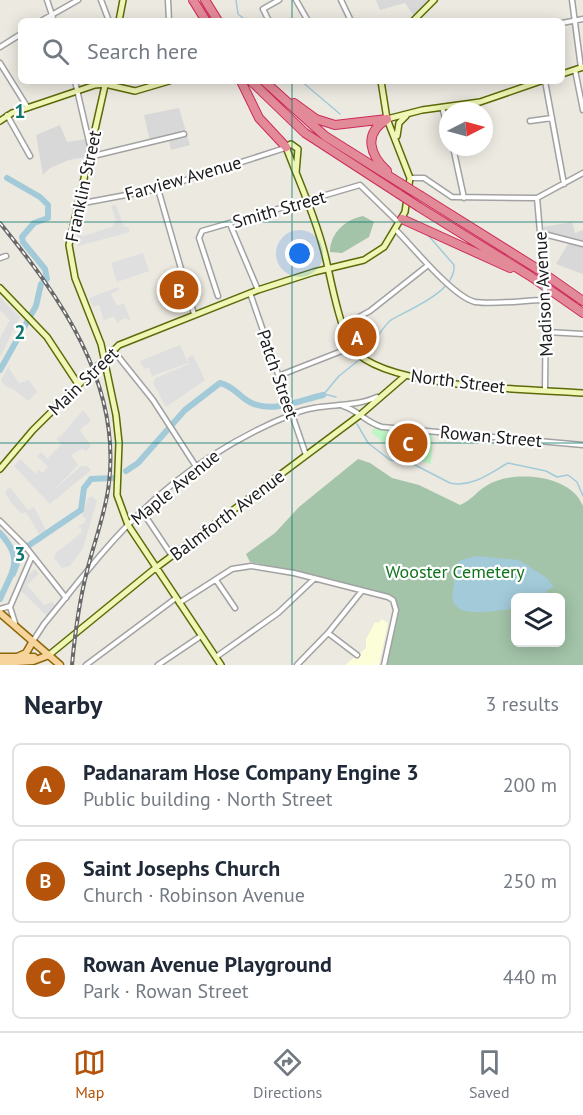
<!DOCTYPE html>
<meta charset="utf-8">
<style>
body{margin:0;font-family:"PT Sans",sans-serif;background:#f2f2f3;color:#1f2937}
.controls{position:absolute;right:18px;bottom:18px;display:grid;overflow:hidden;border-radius:9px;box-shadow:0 3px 15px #0003}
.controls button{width:54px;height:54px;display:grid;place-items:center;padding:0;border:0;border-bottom:2px solid #e0e1e3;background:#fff;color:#1f2937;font:30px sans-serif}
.compass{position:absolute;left:439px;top:102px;width:54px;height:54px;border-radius:50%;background:#fff;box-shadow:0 3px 15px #0003;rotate:84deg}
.you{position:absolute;left:300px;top:254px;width:21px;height:21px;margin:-15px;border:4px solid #fff;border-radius:50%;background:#1a73e8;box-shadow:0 0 0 9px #1a73e833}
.badge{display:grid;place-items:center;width:39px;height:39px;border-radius:50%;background:#b45309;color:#fff;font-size:20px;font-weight:700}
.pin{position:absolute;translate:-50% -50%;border:3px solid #fff;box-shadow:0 2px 6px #0006}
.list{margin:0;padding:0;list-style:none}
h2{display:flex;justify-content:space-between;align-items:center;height:78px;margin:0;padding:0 24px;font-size:26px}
h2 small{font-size:20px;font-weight:400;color:#747a83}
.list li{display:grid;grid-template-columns:39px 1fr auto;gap:18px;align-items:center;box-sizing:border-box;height:84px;margin:0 12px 12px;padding:0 12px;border:2px solid #e0e1e3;border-radius:9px}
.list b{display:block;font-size:22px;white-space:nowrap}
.list p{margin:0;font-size:20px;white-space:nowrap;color:#747a83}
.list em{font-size:20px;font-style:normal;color:#747a83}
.icon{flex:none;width:33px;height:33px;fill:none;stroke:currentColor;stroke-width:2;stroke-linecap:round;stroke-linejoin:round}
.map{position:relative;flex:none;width:583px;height:665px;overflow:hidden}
.search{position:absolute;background:#fff;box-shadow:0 3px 15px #0003;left:18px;right:18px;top:18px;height:66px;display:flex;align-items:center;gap:15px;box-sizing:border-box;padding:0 21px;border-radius:9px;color:#747a83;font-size:22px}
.sheet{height:366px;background:#fff}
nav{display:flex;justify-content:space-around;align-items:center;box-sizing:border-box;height:84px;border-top:2px solid #e0e1e3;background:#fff;font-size:16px;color:#747a83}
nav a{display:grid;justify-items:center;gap:3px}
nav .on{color:#b45309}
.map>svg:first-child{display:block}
.residential{fill:#d9d8d8}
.education{fill:#fcfdd9}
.cemetery{fill:#a3c4a9;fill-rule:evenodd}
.park{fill:#bef6c5}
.parking{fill:#dfdfdf}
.water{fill:#a2cad9}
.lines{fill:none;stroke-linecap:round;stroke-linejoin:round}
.stream{stroke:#a2cad9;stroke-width:1.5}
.river{stroke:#a2cad9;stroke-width:6}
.street-casing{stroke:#a2a2a2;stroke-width:7}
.secondary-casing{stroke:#5c6b09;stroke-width:8}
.primary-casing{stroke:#8c6606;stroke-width:9}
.highway-casing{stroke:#ce2a5b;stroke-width:10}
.street{stroke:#fff;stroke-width:4}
.secondary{stroke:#f0f6b5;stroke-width:5}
.primary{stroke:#f7d49b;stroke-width:6}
.highway{stroke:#e28a97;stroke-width:8}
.rail-casing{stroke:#696969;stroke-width:4}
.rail{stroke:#fff;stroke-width:1.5;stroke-dasharray:4.5;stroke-linecap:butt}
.street-bridge-casing{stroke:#a2a2a2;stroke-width:7;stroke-linecap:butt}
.highway-bridge-casing{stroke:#ce2a5b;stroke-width:10;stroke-linecap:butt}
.street-bridge{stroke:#fff;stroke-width:4}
.highway-bridge{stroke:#e28a97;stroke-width:8}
.grid{fill:none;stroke:#0f766e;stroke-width:1.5;stroke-opacity:0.55}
.labels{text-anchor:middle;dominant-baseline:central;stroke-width:4.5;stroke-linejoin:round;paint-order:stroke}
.street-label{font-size:18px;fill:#1b1b1b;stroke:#fff}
.park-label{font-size:18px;fill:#0f731c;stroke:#fff}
.grid-label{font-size:20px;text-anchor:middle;font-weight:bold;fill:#0f766e;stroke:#fff;stroke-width:4.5;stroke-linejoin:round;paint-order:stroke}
</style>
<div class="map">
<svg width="583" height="665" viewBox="0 0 583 665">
<rect width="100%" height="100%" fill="#ece9e1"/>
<path class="residential" d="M376,0H430L414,16L405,3L380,10Z
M179,108L190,145L171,150L169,141L151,146L144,115Z
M60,125L67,142L86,139L89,145L86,157L69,160L50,168L43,175L36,135Z
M572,222L575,233L583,230V274L556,264L571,239L546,233L543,227Z"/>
<path class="education" d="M382,619L388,623L379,665H345L366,648V639L375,622L378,623Z"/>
<path class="cemetery" d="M363,216L374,222L369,237L342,253L330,252C330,233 346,219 363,216Z
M358,459L370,463L392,478L419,485L460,505C472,500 476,492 486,486C512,469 571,474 583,506V665H386L397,610L394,597L313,575L250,562L246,554L275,533L299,507ZM516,598H560V642H516Z"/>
<path class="park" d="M375,428L433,433L431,464L395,453L371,432Z"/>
<path class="parking" d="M116,205L124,227H128L130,232L78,246L77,235L83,236L112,227L116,221L111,206Z
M143,253L149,271L117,282L111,263Z
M118,287L119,290L111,294L117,306L124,303L131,321L125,318L117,323L114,316L104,320L99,305L93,307L89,298Z
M0,297L20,317L0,357V338L10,320L0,310Z
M180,345L188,363L152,376L149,367L145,369L141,364L140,361Z
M193,355L205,380L166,407L153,383L156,378L189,364L187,358Z
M8,367L19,383L29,380L37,392L28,401L13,389L5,386L1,380Z
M83,410L91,420L80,430L91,446L86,451L82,449L71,455L78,465L53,491L81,466H87L91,470L50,504L14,466L20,459L36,474L38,470L43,473L48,467L37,456L41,452L49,460L48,458L61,445L63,446L56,438L61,436Z
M10,487L28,510L34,507L46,530L39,534L26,512L22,514L14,506L6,495V490Z
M92,496L97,501L83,548L70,566L62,568L54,558L56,553L81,533L82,529L78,526L84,523L86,518L82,517L88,498Z
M35,569L39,574L27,585L44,605L52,602L56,606L47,616L20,590L24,579Z"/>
<path class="water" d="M476,556L519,560L547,578L554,587L546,591L548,597L516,598L515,609C500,609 459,620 453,601C451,594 454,588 454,582C454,577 452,573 452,568L461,560Z"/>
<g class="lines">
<path class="stream" d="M236,0L238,14L247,21
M301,81L340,114
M370,347C377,339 383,326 391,320C409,309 456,292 454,265L427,234
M324,394L336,397
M323,395L339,376L359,360
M357,424L368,443L390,460L413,464L450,483C472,488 490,473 508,463L546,471L557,477L568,475L577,482L583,496"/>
<path class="river" d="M0,370L36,306L41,284L47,279L45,269L23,242L22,237L34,223L48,218V205L40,197L7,178
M126,471L138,463L185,410L220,383C233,386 238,395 248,401C269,415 301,400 323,395
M0,533C25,560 12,571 0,599
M13,574L22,550L81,510L84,488L91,479L113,478"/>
<g class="street-casing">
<path id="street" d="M47,0L54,21
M101,0L109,21
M168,0L169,21
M296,0L308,21
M341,0L351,21
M572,0L581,68
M41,21L78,0
M269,21L263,9L279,0
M562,23L583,19
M0,47L21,34
M0,63L28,108
M575,70L583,110
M75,81L90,146
M545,81L564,184
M442,107L448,129
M7,115L30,156
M530,121L552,118
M453,147L464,198
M89,157L184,134
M410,178H424L452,197L537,198L583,173
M158,189L194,314
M537,198L542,255
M78,204L158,189L285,148
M230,224L258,290
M396,230C412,246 453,297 475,302C495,305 525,300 546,300
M540,233L583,244
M0,258L6,256
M250,293L306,455
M218,296L199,238L202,231L360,185L398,222
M344,325L370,311L427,266
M547,332L583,334
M113,350L153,400L197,468
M278,376L352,347
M545,390L546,298
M343,406C358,410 366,423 382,427L583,445
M146,517L172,556
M0,521L25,546L66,598
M216,580L235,608
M179,603L232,569L251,566L294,573L388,597L393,600L396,610L384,665
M0,609L10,606
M15,623L10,607L32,556
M328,633L357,655
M33,641L44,624C75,587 105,546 140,513C183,471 237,436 293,414C320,402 351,409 377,397
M216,657L278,613L314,579
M86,665L176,598
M158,665L201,636
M297,665L328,633L361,592"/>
</g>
<g class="secondary-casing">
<path id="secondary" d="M119,21L123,0
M413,21L434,0
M562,74L583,67
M106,81L69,245L75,278L101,344L116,415L119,443L117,495L128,525L221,665
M387,119L422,110L480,102L541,81
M0,121L12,113L95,85L105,84L135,91L169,81
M397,136L399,123L406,116
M296,173L298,149L291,144L286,147C300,184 317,221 326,259C331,281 341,334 354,350C387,389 531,389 583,393
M0,288L47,337L78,384
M0,469L33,430L119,345L258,290L314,272L364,260L384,247L405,212L410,178L387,119L381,81
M49,655L153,570L360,415L405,376"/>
</g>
<g class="primary-casing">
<path id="primary" d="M0,613L60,665
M0,657H34
M17,657L26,653L33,641
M0,663L33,661L49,655"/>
</g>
<g class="highway-casing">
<path id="highway" d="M193,0L206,21
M205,0L218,21
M241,81L259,118L286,147
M251,81L305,133L399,194
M264,81L325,136L400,183
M294,103L316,119L335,125L387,119
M386,120C363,134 370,155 387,171
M421,196L536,268L583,301
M419,207L530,276L583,313
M402,219L510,268"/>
</g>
<use href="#street" class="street"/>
<use href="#secondary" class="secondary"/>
<use href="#primary" class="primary"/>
<use href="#highway" class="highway"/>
<g class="rail-casing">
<path id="rail" d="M0,223C60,297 121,382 109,483C106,512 94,542 87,571C79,602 75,633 72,665"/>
</g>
<use href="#rail" class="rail"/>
<g class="street-bridge-casing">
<path id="street-bridge" d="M542,255L546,298"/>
</g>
<g class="highway-bridge-casing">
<path id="highway-bridge" d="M400,183L421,196
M399,194L419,207"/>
</g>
<use href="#street-bridge" class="street-bridge"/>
<use href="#highway-bridge" class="highway-bridge"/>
</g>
<path class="grid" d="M292,0V21M292,81V665M0,222H583M0,443H583"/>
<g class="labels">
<g class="street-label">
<text transform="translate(183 178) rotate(-16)">Farview Avenue</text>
<text transform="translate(83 186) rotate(-78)">Franklin Street</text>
<text transform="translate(279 209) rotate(-16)">Smith Street</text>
<text transform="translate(543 294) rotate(-93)">Madison Avenue</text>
<text transform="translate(278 374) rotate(71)">Patch Street</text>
<text transform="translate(83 381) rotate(-44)">Main Street</text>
<text transform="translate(458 381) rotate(7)">North Street</text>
<text transform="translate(491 436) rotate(5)">Rowan Street</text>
<text transform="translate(175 487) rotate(-39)">Maple Avenue</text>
<text transform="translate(227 515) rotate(-37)">Balmforth Avenue</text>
</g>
<g class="park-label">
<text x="455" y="571">Wooster Cemetery</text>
</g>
</g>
<g class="grid-label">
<text x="20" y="118">1</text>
<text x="20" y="339">2</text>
<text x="20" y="561">3</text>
</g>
</svg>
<div class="controls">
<button><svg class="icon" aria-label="layers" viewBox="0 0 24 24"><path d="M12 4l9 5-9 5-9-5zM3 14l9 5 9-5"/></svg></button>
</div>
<svg class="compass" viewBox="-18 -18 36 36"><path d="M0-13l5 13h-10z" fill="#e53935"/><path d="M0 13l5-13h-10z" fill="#747a83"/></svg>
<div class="you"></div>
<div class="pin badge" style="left:357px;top:337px">A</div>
<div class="pin badge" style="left:179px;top:290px">B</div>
<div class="pin badge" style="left:408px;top:443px">C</div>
<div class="search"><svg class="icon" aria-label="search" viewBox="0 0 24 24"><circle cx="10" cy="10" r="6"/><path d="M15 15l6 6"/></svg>Search here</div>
</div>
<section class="sheet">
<h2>Nearby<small>3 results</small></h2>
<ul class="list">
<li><span class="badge">A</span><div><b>Padanaram Hose Company Engine 3</b><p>Public building · North Street</p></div><em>200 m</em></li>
<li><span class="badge">B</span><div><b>Saint Josephs Church</b><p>Church · Robinson Avenue</p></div><em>250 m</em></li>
<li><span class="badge">C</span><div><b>Rowan Avenue Playground</b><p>Park · Rowan Street</p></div><em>440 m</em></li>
</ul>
</section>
<nav>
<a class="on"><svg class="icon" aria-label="map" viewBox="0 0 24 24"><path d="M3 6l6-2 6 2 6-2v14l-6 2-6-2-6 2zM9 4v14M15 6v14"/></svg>Map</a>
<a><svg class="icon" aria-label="directions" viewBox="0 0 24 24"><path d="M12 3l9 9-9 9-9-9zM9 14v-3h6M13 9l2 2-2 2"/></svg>Directions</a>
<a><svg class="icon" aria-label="saved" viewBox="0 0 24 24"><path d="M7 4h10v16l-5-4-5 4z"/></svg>Saved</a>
</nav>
